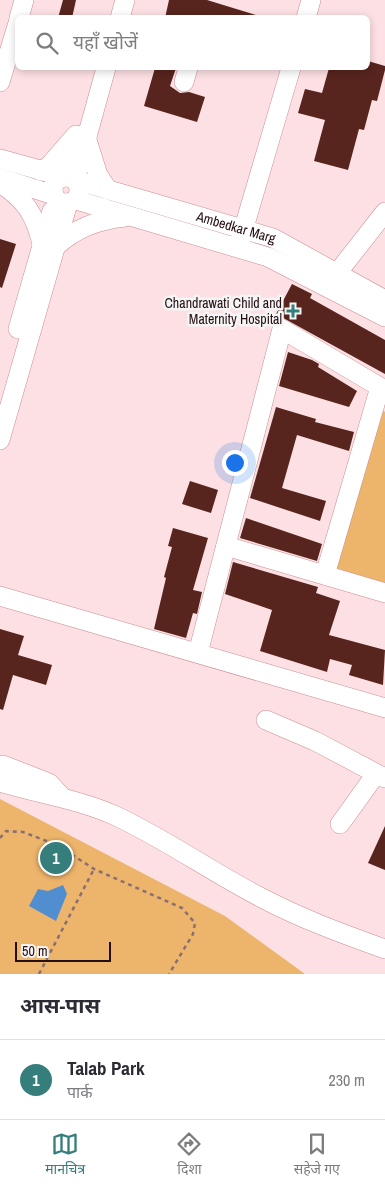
<!DOCTYPE html>
<html lang="hi">
<meta charset="utf-8">
<style>
body{margin:0;font-family:"Archivo Narrow","Noto Sans Devanagari",sans-serif;background:#f2f2f3;color:#2b2b33}
.scale{position:absolute;left:15px;bottom:12px;width:96px;box-sizing:border-box;padding-left:5px;border:2px solid #250e12;border-top:0;font-size:14px;line-height:18px;white-space:nowrap;color:#250e12;-webkit-text-stroke:4px #f5f5f5;paint-order:stroke}
.you{position:absolute;left:234px;top:462px;width:18px;height:18px;margin:-12px;border:4px solid #fff;border-radius:50%;background:#1a73e8;box-shadow:0 0 0 8px #1a73e833}
.badge{display:grid;place-items:center;width:32px;height:32px;border-radius:50%;background:#367e7b;color:#fff;font-size:16px;font-weight:700}
.pin{position:absolute;translate:-50% -50%;border:2px solid #fff;box-shadow:0 1px 5px #0006}
.list{margin:0;padding:0;list-style:none}
h2{display:flex;justify-content:space-between;align-items:center;height:65px;margin:0;padding:0 20px;font-size:21px}
h2 small{font-size:16px;font-weight:400;color:#7c7c81}
.list li{display:grid;grid-template-columns:32px 1fr auto;gap:15px;align-items:center;box-sizing:border-box;height:80px;padding:0 20px;border-top:1px solid #e1e1e2}
.list b{display:block;font-size:19px;white-space:nowrap}
.list p{margin:0;font-size:16px;white-space:nowrap;color:#7c7c81}
.list em{font-size:16px;font-style:normal;color:#7c7c81}
.icon{flex:none;width:28px;height:28px;fill:none;stroke:currentColor;stroke-width:2;stroke-linecap:round;stroke-linejoin:round}
.map{position:relative;flex:none;width:385px;height:974px;overflow:hidden}
.search{position:absolute;background:#fff;box-shadow:0 2px 8px #0003;left:15px;right:15px;top:15px;height:55px;display:flex;align-items:center;gap:12px;box-sizing:border-box;padding:0 18px;border-radius:8px;color:#7c7c81;font-size:19px}
.sheet{height:145px;background:#fff}
nav{display:flex;justify-content:space-around;align-items:center;box-sizing:border-box;height:70px;border-top:1px solid #e1e1e2;background:#fff;font-size:14px;color:#7c7c81}
nav a{display:grid;justify-items:center;gap:2px}
nav .on{color:#367e7b}
.map>svg:first-child{display:block}
.green{fill:#edb46b}
.water{fill:#518ed0}
.building{fill:#57251d}
.lines{fill:none;stroke-linecap:round;stroke-linejoin:round}
.minor-casing{stroke:#cb8d94;stroke-width:20}
.path{stroke:#886f72;stroke-width:2.5;stroke-dasharray:4 4;stroke-linecap:butt}
.minor{stroke:#fff;stroke-width:19}
.poi-dot{fill:#367e7b;stroke:#f5f5f5;stroke-width:2}
.labels{text-anchor:middle;dominant-baseline:central;stroke-width:5;stroke-linejoin:round;paint-order:stroke}
.street-label{font-size:14px;fill:#250e12;stroke:#f5f5f5}
.poi-label{font-size:14px;fill:#250e12;stroke:#f5f5f5;text-anchor:end}
</style>
<div class="map">
<svg width="385" height="974" viewBox="0 0 385 974">
<rect width="100%" height="100%" fill="#fce0e3"/>
<path class="green" d="M382,410L385,412V585L336,569Z
M0,799L225,916L305,974H0Z"/>
<path class="water" d="M63,885L67,894L56,921L29,906L38,889L48,891Z"/>
<path class="building" d="M63,0H76L72,18H58Z
M169,0H207L256,15V18H165Z
M368,61L385,66V70L377,101L372,100L364,130L359,129L348,170L314,161L325,120L298,113L305,89L322,93L329,68H368Z
M155,68H176L170,86L180,93L189,92L205,97L197,122L144,106Z
M0,239L16,244L2,288L0,287Z
M292,284L312,294L310,298L385,340V374L276,314Z
M288,352L312,360L319,364L318,367L357,391L349,407L279,386Z
M276,407L316,419L315,422L354,432L349,451L297,435L282,488L326,501L320,521L250,498Z
M190,481L218,490L211,513L182,504Z
M246,518L322,544L317,561L240,538Z
M173,528L208,538L193,590L202,592L197,614L193,613L186,638L154,629L166,578L164,577L172,547L168,546Z
M233,562L318,587L316,593L340,601L329,635L385,650L383,685L349,675L352,665L330,659L327,672L260,651L272,610L225,594Z
M0,629L24,636L18,655L52,665L46,685L13,675L3,710L0,709Z
M385,826V870L368,863Z"/>
<g class="lines">
<g class="minor-casing">
<g id="minor">
<path d="M19,18L24,0"/>
<path d="M120,18L125,0"/>
<path d="M306,18L311,0"/>
<path id="s1" d="M106,68L75,180L273,238L385,300"/>
<path d="M0,82L18,23"/>
<path d="M184,82L188,68"/>
<path d="M87,140L98,175L108,190"/>
<path d="M0,159L65,177L71,157"/>
<path d="M41,171L49,166L76,135"/>
<circle cx="66" cy="190" r="13"/>
<path d="M0,178L54,195"/>
<path d="M0,183C26,200 35,215 42,244"/>
<path d="M76,200L268,257L385,317"/>
<path d="M240,241L291,68"/>
<path d="M55,247C76,228 97,220 125,217"/>
<path d="M338,272L385,212"/>
<path d="M18,329L52,211"/>
<path d="M0,440L68,203"/>
<path d="M226,546L385,593"/>
<path d="M325,575L380,387"/>
<path d="M0,596L385,708"/>
<path d="M198,653L282,329L385,390"/>
<path d="M266,720L315,741L385,778"/>
<path d="M3,765L49,783L60,795"/>
<path d="M0,782C39,794 79,799 116,816C167,840 213,873 262,898C302,919 343,934 385,949"/>
<path d="M340,824L376,774"/>
</g>
</g>
<path class="path" d="M0,838L6,831L23,832L57,845L94,869L182,908L195,923L193,934L169,974
M39,974L94,869"/>
<use href="#minor" class="minor"/>
</g>
<path class="poi-dot" d="M290.5 303.5h5v5h5v5h-5v5h-5v-5h-5v-5h5z"/>
<g class="labels">
<g class="street-label">
<text stroke="none"><textPath href="#s1" startOffset="284">Ambedkar Marg</textPath></text>
</g>
<g class="poi-label">
<text x="282" y="303">Chandrawati Child and<tspan x="282" dy="16">Maternity Hospital</tspan></text>
</g>
</g>
</svg>
<div class="scale">50 m</div>
<div class="you"></div>
<div class="pin badge" style="left:56px;top:858px">1</div>
<div class="search"><svg class="icon" aria-label="search" viewBox="0 0 24 24"><circle cx="10" cy="10" r="6"/><path d="M15 15l6 6"/></svg>यहाँ खोजें</div>
</div>
<section class="sheet">
<h2>आस-पास<small></small></h2>
<ul class="list">
<li><span class="badge">1</span><div><b>Talab Park</b><p>पार्क</p></div><em>230 m</em></li>
</ul>
</section>
<nav>
<a class="on"><svg class="icon" aria-label="map" viewBox="0 0 24 24"><path d="M3 6l6-2 6 2 6-2v14l-6 2-6-2-6 2zM9 4v14M15 6v14"/></svg>मानचित्र</a>
<a><svg class="icon" aria-label="directions" viewBox="0 0 24 24"><path d="M12 3l9 9-9 9-9-9zM9 14v-3h6M13 9l2 2-2 2"/></svg>दिशा</a>
<a><svg class="icon" aria-label="saved" viewBox="0 0 24 24"><path d="M7 4h10v16l-5-4-5 4z"/></svg>सहेजे गए</a>
</nav>
